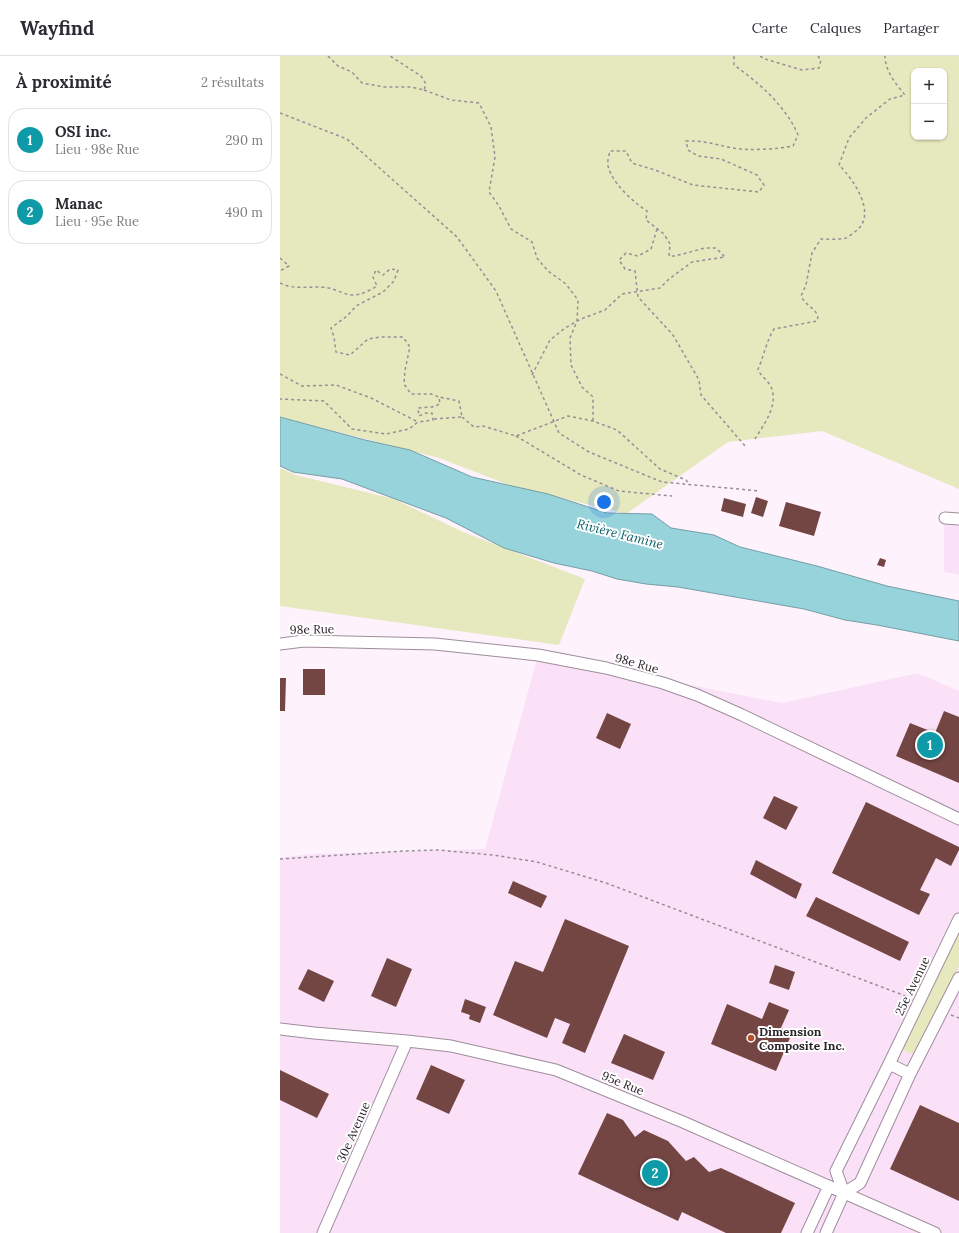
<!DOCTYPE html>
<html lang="fr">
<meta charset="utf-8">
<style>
body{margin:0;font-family:Lora,serif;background:#f7f7f7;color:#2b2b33}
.controls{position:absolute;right:12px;top:12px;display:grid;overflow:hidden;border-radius:8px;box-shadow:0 1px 3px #0004}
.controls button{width:36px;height:36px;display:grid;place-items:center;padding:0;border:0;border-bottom:1px solid #e1e1e2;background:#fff;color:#2b2b33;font:20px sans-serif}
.you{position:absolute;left:324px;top:446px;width:14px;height:14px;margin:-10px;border:3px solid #fff;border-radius:50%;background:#1a73e8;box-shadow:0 0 0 6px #1a73e833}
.badge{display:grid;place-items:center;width:26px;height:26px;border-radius:50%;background:#ea580c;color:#fff;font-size:13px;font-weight:700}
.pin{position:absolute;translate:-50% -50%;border:2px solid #fff;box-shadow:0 1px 4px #0006}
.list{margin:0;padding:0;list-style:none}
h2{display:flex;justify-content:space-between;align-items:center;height:52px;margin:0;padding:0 16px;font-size:17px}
h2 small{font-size:13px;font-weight:400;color:#7c7c81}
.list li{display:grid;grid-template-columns:26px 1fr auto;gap:12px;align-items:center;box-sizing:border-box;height:64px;margin:0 8px 8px;padding:0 8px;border:1px solid #e1e1e2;border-radius:16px}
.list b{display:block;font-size:15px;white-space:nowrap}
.list p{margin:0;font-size:13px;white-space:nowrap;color:#7c7c81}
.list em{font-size:13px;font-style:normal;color:#7c7c81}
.map{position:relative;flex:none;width:679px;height:1177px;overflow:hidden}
header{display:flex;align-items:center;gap:24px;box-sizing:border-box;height:56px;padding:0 20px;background:#fff;border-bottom:1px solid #e1e1e2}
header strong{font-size:19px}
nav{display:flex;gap:22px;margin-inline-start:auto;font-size:14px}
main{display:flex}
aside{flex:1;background:#fff}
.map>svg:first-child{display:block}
.built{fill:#fbe1f8}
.green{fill:#e6e8be;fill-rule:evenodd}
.water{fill:#96d3da;stroke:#769ea5}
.building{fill:#734643}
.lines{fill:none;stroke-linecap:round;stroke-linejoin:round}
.minor-casing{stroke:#9e8d9c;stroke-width:13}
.path{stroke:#978e96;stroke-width:1.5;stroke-dasharray:3 3;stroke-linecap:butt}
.minor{stroke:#fff;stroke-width:11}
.poi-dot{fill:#b54f24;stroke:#fff;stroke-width:1.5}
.labels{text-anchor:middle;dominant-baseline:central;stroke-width:4;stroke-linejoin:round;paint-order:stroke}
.street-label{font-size:12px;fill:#2a2329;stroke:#fff}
.poi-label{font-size:12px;font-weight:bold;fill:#2a2329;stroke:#fff;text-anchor:start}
.water-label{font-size:13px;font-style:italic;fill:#0a616a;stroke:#fff}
</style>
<header>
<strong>Wayfind</strong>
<nav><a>Carte</a><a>Calques</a><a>Partager</a></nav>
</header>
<main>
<aside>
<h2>À proximité<small>2 résultats</small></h2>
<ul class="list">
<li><span class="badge" style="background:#0f9aa8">1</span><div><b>OSI inc.</b><p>Lieu · 98e Rue</p></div><em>290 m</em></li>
<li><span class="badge" style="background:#0f9aa8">2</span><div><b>Manac</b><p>Lieu · 95e Rue</p></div><em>490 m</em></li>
</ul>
</aside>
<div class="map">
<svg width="679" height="1177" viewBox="0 0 679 1177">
<rect width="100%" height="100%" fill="#fef2fd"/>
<path class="built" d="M664,468L679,470V519L664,516Z
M258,599L502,647L638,617L679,635V1177H0V802L30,798L205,793Z"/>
<path class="green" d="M0,0H679V433L542,375L448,386L346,458L229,429L159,402L0,361ZM634,15H664V81H634Z
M0,412L16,419L114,443L183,476L305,523L279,589L0,550Z
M679,875V910L658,953L635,997H627L623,992Z"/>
<path class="water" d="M0,361L85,384L130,394L192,421L268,438L327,457L372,458L391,472L434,479L460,491L537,510L607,530L679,545V585L597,569L565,564L524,553L398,531L366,528L337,523L312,515L274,507L224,492L166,462L62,423L13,416L0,410Z"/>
<path class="building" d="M476,441L488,445L483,461L471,457Z
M444,442L466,448L463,461L441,455Z
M506,446L541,456L534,480L499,470Z
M600,502L606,504L604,511L597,509Z
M23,613H45V639H23Z
M0,622H6L5,655H0Z
M664,655L679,661V727L616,700L630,667L655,677Z
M327,657L351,668L340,693L316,682Z
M494,740L518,751L506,774L483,762Z
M586,746L679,791V794L671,810L656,802L640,834L650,838L639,859L552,817Z
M476,804L522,828L516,843L470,818Z
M233,825L267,840L261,852L228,837Z
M536,841L629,886L620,905L526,860Z
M285,863L349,890L305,997L282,987L290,968L275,962L267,982L213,959L235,905L263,916Z
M107,902L132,913L116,951L91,940Z
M495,909L515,916L509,934L489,927Z
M28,913L54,925L44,946L18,933Z
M185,943L206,951L200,967L189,963L190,959L181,956Z
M489,946L509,954L501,972L512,977L496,1015L431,988L447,948L482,963Z
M344,978L385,996L373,1024L331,1007Z
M151,1009L185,1024L169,1058L136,1043Z
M0,1014L49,1038L37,1062L0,1044Z
M640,1049L679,1067V1145L610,1113Z
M327,1057L343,1064L355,1081L364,1074L388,1085L406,1105L414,1101L429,1116L441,1112L515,1147L501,1177H446L402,1156L398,1165L298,1118Z"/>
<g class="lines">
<g class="minor-casing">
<path id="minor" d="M665,462L679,463
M0,588L24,585L155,588L258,599L326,612L383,627L417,639L462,659L679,763
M0,973L34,977L127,985L171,990L276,1014L403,1066L655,1177
M609,1008L630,1018
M564,1137L556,1115L609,1008L679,863
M43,1177L127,985
M527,1177L549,1130
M546,1177L564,1137L580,1127L630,1018L679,922"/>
</g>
<path class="path" d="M48,0L58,10L72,16L82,27L104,31H131L144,34L146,28L141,20L110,0
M480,0L485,3L522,14L539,12L541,4L538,0
M144,34L171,44L199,47L211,71L215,101L209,136L219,150L231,173L252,186L257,202L268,215L286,228L298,244L297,265L290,282L291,309L302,331L313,341V365
M0,57L67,83L177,181L216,235L279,377L309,396L382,426L480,435
M377,173L371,193L358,200L346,197L339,204L345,213L355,215L358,241L393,279L419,324L421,339L466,391
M0,202L9,210L0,215
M0,227C16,235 33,229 49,232C57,234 65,239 74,239C82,239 90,234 97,230L93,221L96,214L103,219L110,213L118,214L114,225L103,236L76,250L67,260L51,272L54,281L56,296L70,299L88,283L100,281H123L130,291L125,314L124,328L131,338H151L159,341L160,348L152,351L138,352L139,360L146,357H152L153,364L138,366
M0,318L22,330L56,329L91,342L138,366L129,373L106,378L72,373L44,345L0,343
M252,319L270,284L285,272L301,263L325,254L342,238L380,232L389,223L412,206L445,201L436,192H425L395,200H389L390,188L384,178L366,164L367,155C353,146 332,127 328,110C327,106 329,99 330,95H346L352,107L375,114L413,129L479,136L484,129L477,119L441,103L418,100L408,94L406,85C423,84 437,89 453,92C468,95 498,93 513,90L518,79C506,50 479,27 454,9V0
M182,361L194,371L203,370L236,380L288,360L313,365L337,374L380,413L406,424L409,428
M154,363L182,361L179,345L159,341
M236,380L301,419L339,435L392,440
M475,383C484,368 499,349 491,331C488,324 480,320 478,313C484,300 486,286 494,273L537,265L538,260C534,251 526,250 521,240L526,229L532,197L541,183C548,183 558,184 566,182C569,181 573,177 576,175C598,158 573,123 559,109L569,82L586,62L610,43L625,39C616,28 605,15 605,0
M0,803L124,795L158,794L213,799L257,806L326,827L631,942
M671,959L679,962"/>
<use href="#minor" class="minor"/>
</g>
<circle class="poi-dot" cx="471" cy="982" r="4"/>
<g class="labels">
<g class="street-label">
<text transform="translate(32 573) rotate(-1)">98e Rue</text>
<text transform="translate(357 607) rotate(16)">98e Rue</text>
<text transform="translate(632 930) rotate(-64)">25e Avenue</text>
<text transform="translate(343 1027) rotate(22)">95e Rue</text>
<text transform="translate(73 1076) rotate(-66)">30e Avenue</text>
</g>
<g class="poi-label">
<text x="479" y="975">Dimension<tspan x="479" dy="14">Composite Inc.</tspan></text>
</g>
<g class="water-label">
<text transform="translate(340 478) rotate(14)">Rivière Famine</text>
</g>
</g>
</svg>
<div class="controls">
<button>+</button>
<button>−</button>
</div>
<div class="you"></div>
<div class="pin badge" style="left:650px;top:689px;background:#0f9aa8">1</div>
<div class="pin badge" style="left:375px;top:1117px;background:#0f9aa8">2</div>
</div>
</main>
